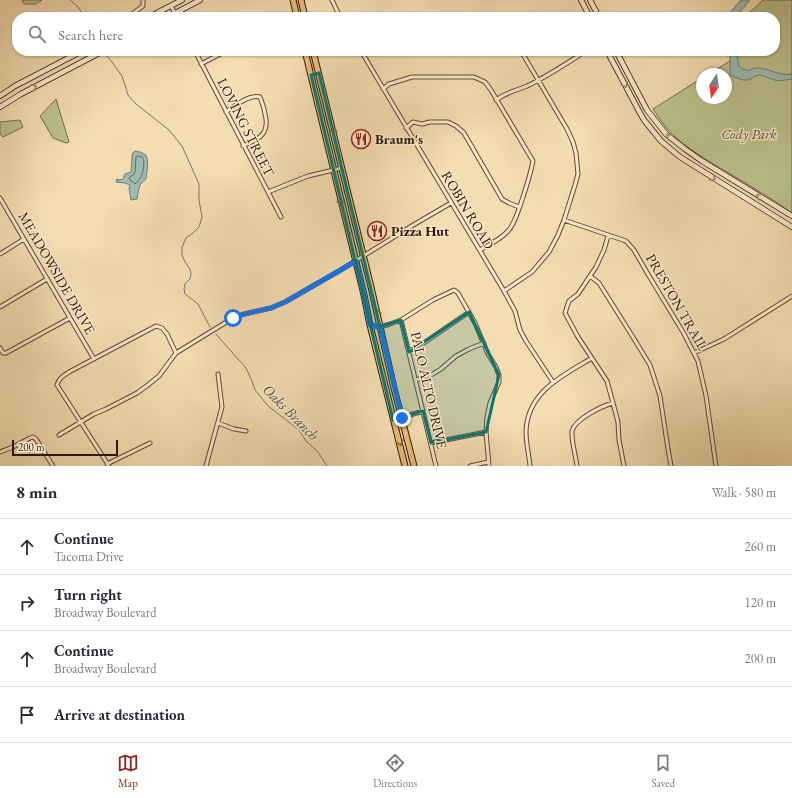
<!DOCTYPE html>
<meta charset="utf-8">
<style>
body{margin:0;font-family:"EB Garamond",serif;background:#f2f2f3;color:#2b2b33}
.compass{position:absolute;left:696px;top:68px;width:36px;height:36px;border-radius:50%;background:#fff;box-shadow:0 1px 3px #0004;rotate:193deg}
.scale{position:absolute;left:12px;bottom:10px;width:106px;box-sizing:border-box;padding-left:4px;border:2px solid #321607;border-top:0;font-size:11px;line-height:14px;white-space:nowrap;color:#321607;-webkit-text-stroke:3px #f8e9cc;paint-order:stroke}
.stop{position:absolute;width:12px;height:12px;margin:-9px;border:3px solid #1a73e8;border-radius:50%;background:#fff}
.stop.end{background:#1a73e8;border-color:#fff;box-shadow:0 1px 4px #0008}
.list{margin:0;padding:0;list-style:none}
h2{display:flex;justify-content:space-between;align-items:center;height:52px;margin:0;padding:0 16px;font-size:17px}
h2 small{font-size:13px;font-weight:400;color:#7c7c81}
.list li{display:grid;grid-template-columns:26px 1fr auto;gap:12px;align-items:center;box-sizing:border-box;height:56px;padding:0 16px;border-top:1px solid #e1e1e2}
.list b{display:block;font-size:15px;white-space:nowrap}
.list p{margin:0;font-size:13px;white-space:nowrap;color:#7c7c81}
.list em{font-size:13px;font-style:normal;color:#7c7c81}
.icon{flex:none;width:22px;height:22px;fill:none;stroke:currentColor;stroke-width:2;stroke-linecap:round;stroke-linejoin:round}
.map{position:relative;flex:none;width:792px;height:466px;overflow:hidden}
.search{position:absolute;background:#fff;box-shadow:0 1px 3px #0004;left:12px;right:12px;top:12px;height:44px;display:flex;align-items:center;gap:10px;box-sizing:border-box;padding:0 14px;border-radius:16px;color:#7c7c81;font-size:15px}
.sheet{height:276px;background:#fff}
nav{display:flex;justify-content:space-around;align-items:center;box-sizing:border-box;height:56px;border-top:1px solid #e1e1e2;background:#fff;font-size:11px;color:#7c7c81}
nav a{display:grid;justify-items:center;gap:2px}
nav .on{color:#8f2418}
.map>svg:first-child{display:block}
.green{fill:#bbc18c;stroke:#766c4a}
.water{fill:#9dbbb2;stroke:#72796e}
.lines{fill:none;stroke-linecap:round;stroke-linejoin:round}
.shore{stroke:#68685c;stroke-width:1}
.stream{stroke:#72796e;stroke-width:1}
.street-casing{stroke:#624832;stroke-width:5}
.secondary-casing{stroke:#321607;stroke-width:6}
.primary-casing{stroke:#321607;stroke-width:7}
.street{stroke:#f8e9cc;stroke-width:3}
.secondary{stroke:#f8e9cc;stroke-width:4.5}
.primary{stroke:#eabe78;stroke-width:5}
.oneway{stroke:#9f8a73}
.oneway2{stroke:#8e6a40}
.route{stroke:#1a73e8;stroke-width:5}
.marked{fill:#0f766e;fill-opacity:0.2;stroke:#0f766e;stroke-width:3;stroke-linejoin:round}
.labels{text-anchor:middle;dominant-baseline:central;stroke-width:3;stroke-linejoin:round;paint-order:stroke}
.street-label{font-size:14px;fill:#321607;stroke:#f8e9cc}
.park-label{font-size:14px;font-style:italic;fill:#5b492f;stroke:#f8e9cc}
.poi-label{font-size:14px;font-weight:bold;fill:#321607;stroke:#f8e9cc;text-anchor:start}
.water-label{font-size:15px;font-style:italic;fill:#575043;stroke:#f8e9cc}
</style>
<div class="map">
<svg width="792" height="466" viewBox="0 0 792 466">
<rect width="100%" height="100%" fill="#f4ddb1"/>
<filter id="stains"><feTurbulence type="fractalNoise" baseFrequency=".005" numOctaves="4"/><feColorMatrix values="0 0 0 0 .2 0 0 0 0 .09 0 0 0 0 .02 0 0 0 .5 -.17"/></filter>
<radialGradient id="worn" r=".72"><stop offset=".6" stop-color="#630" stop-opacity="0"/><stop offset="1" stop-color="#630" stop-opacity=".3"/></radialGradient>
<path class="green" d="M22,0H42L36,4H24Z
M763,0H792V213C771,198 749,185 727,172C707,160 687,149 671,133C664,126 658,117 653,109L702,78V98H726V74H709L746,51H775V17H748L749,13Z
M56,99L69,142L66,143L53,138L40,116Z
M20,120L23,127L3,137L0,134V122Z"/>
<path class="water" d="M741,0H750L736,17H726Z
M729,51H736L739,66C750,75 750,67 760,68C773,70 778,76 792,74V79L778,81L760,75L755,76L749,80H743L734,77L730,75V56Z
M135,151L140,152L146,155C149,163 147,170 146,179C138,184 139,190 137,199L131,200L129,188L130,185L125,183L116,182L117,179L120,180L123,179L125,174L131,172L132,160V154Z"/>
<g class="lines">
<path class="shore" d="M137,156C139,156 141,156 143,158C145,161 143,174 141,177C140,179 137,182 135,184L130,180L129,178L135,173L136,157Z"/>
<path class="stream" d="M70,0L79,8L84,17
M105,54L112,62L122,76L128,95L136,104L169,130L182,146L199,184V200L202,217L199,227L193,233L186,238L182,247V255L185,262L190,269L191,274L190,279L185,284L184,289L185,294L198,304L210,327
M216,334L246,368L252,381L255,390L268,406L299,430L306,441L318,452L327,466"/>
<g class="street-casing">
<path id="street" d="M332,0L340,17
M171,6L177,17
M128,17L143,6V0
M195,51L281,217
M361,51L504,291L515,311L520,330L526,341L553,382
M201,64L226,51
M383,89L389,84L412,77H474L485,82L491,90L533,161C530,177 525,191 520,206C517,214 514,225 508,231C501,239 489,245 480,250
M496,100C507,92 515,91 527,86C548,76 567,63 586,51
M226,112C234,106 250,94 260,97C263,104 265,111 266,119C268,136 257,139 243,146
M406,128L413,122L422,124L430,122H448L456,126L464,133L502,199L509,203L519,207
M268,192L308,176L342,168
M0,198L94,359
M564,220L626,241L634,250L649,276L683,332L698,361L706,396L716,466
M608,236L604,250L596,267L578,294L569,301L565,313L578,337L607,381L613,403L618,422L619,440L624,466
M0,254L24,239
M590,276L599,283L631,334L650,365L660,396L668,449L671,466
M504,291L532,272L549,252L558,235L564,220L575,185L578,174L576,153L573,142L567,129L521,51
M0,307L47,279
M401,320L436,466
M370,325L380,327L390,324L401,320L433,300L454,290L458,293L475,323L488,354L496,367L499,375V382L490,403L487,417L486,432L489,466
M0,348L3,353H6L70,318
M409,350L415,349L469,312
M694,353L724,339L792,296
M416,380L433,374L441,369L456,356L469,349L484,343
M394,420L423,411
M218,423L234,429L246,431
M59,435L94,414L106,409L137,393L148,385L159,376L176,353L233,318L244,314L271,308L285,302L339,271L415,224L451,203
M431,443L486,432
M0,452L13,447L30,438L33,437L36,439L53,466
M107,464L150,443
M109,466L57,385C59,378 63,376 69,372L156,326L162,328L167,334L176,353
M206,466L222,407L218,374
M470,466L488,462
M530,466C529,455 526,443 526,432C527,392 562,376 592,358
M577,466C576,457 571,440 572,431C575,419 602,406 613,403"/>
</g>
<g class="secondary-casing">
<path id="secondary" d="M581,0L590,17
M590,0L599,17
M149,17L182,0
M168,17L200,0
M607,51L640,113L644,120L661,141L680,157L792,227
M616,51L647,110L666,134L685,149L702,161L792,216
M0,96L15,86L82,51
M0,107L21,94L103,51"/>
</g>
<g class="primary-casing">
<path id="primary" d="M293,0L297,17
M301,0L305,17
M305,51L364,295L370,325L405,466
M313,51L371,287L394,388L414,466"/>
</g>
<use href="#street" class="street"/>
<use href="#secondary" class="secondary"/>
<use href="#primary" class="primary"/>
</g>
<defs><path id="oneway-chevron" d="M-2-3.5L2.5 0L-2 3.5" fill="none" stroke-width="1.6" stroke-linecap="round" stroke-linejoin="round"/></defs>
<g class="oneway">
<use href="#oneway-chevron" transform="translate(625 85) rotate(62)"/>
<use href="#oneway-chevron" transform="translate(34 87) rotate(-28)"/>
<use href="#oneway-chevron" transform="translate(669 136) rotate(-138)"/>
<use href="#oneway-chevron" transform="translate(713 178) rotate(32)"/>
<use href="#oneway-chevron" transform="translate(759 196) rotate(-148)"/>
</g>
<g class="oneway2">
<use href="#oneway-chevron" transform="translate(333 130) rotate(-104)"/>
<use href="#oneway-chevron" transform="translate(341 203) rotate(76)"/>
<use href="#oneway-chevron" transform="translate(377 312) rotate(-103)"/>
<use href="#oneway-chevron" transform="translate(400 443) rotate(75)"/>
</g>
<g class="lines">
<path class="route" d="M233,318L244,314L271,308L285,302L356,261L364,295L370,325L380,326L402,418"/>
</g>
<path class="marked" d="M319,73L380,327L401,320L409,352L469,312L499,375L486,432L431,443L423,411L393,420L311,75Z"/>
<defs>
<g id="restaurant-ring" transform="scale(1)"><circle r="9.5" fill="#f8e9cc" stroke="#8f2418" stroke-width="1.5"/><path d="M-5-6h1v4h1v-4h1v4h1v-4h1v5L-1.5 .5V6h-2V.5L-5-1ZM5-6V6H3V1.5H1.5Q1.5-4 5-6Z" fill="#8f2418"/></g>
</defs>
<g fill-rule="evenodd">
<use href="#restaurant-ring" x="361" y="139"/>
<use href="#restaurant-ring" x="377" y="231"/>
</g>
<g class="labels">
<g class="street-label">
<text transform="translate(246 127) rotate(63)">LOVING STREET</text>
<text transform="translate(468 210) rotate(59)">ROBIN ROAD</text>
<text transform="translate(57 273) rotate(60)">MEADOWSIDE DRIVE</text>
<text transform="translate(677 302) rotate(60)">PRESTON TRAIL</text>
<text transform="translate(429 390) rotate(77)">PALO ALTO DRIVE</text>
</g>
<g class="park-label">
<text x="749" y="134">Cody Park</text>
</g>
<g class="poi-label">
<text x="375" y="139">Braum's</text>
<text x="391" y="231">Pizza Hut</text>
</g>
<g class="water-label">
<text transform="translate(291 412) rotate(45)">Oaks Branch</text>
</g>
</g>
<rect width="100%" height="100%" filter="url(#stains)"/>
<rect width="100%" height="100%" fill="url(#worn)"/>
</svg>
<svg class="compass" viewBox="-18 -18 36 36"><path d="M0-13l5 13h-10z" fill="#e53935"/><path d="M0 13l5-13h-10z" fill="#7c7c81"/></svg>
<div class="scale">200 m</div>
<div class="stop" style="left:233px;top:318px"></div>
<div class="stop end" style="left:402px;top:418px"></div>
<div class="search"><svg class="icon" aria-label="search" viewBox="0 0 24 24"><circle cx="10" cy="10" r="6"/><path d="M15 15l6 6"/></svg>Search here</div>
</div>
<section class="sheet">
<h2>8 min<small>Walk · 580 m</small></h2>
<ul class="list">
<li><svg class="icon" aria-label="ahead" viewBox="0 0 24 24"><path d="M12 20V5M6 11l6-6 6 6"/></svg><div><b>Continue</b><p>Tacoma Drive</p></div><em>260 m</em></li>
<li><svg class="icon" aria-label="right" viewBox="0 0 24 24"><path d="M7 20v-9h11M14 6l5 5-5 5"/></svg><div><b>Turn right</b><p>Broadway Boulevard</p></div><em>120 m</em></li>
<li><svg class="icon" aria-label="ahead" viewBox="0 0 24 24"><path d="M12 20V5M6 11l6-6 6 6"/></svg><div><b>Continue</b><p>Broadway Boulevard</p></div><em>200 m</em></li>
<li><svg class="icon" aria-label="arrive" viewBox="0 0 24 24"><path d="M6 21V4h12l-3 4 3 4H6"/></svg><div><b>Arrive at destination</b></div></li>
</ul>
</section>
<nav>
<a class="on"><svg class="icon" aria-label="map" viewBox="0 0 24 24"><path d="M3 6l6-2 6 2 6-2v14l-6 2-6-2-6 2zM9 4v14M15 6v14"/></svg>Map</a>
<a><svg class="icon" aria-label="directions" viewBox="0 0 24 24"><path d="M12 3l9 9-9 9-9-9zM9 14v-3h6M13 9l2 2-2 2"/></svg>Directions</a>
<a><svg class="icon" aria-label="saved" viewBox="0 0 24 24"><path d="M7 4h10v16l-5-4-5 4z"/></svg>Saved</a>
</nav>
